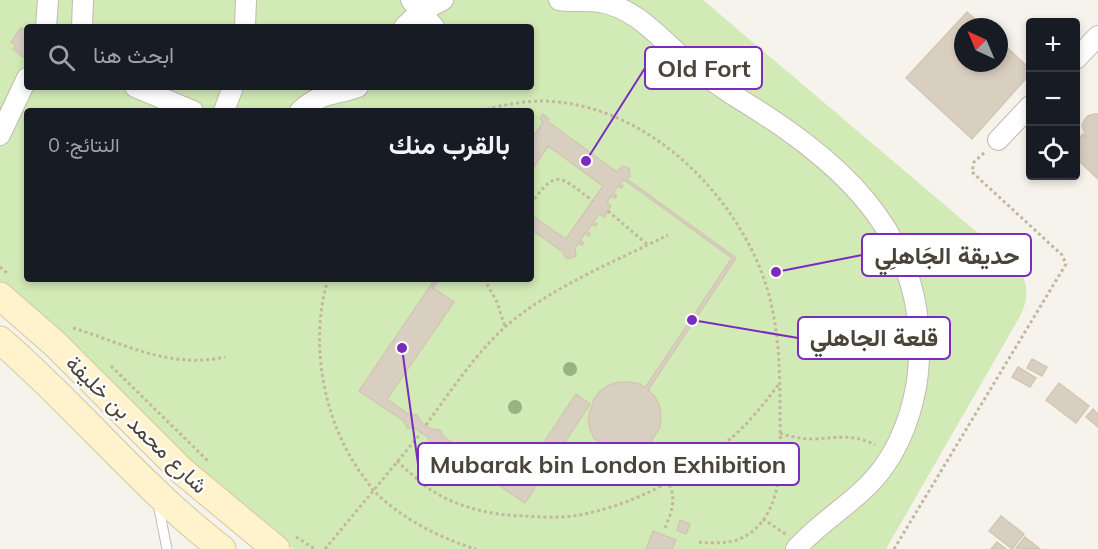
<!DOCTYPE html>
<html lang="ar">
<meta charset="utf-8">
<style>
body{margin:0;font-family:Mulish,Vazirmatn,sans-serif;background:#20242c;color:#f1f3f6;direction:rtl}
.controls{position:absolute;right:18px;top:18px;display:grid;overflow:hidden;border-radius:6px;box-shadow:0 3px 9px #0003}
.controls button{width:54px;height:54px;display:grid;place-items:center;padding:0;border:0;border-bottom:2px solid #363941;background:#171b24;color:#f1f3f6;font:30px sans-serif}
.compass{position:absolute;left:954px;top:18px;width:54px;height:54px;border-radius:50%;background:#171b24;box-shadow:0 3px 9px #0003;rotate:316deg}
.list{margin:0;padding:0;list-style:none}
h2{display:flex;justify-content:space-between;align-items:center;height:78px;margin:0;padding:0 24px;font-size:26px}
h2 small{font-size:20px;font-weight:400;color:#9ea1a6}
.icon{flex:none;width:33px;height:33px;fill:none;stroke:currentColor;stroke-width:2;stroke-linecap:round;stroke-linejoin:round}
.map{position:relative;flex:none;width:1098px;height:549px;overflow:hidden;direction:ltr}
.search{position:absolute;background:#171b24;box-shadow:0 3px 9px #0003;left:24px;top:24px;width:510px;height:66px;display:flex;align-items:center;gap:15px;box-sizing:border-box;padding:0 21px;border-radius:6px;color:#9ea1a6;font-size:22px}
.panel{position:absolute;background:#171b24;box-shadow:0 3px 9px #0003;left:24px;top:108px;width:510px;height:174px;border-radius:6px;direction:rtl}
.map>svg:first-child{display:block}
.green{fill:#d2eab5;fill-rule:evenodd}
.building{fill:#d8cfc1;stroke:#d3c7b4;stroke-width:1.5}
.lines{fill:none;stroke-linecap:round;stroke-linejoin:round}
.lane-casing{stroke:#c2bbae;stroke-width:11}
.street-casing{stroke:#c2bbae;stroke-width:22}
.secondary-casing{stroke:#d6c79b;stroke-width:29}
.path{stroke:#c4b79f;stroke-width:3;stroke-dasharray:3 3;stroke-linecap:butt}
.lane{stroke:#fff;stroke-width:9}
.street{stroke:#fff;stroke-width:20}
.secondary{stroke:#fff3cd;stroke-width:27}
.tree{fill:#97b381}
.labels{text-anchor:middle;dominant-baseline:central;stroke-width:4.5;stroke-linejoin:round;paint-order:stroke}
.street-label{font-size:22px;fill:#4b4439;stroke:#fff}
.leader{fill:none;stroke:#7b2cbf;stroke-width:2}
.callout-dot{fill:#7b2cbf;stroke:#fff;stroke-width:2}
.callout{fill:#fff;stroke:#7b2cbf;stroke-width:2}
.callout-label{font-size:24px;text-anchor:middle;font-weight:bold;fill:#4b4439}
</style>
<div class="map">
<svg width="1098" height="549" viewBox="0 0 1098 549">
<rect width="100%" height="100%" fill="#f6f3ec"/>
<path class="green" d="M0,0H703L1018,267C1029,285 1029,299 1019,318L886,549H294C185,472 100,367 0,281ZM27,27H531V87H27ZM27,111H531V279H27Z"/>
<path class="building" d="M967,12L984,27H963V63H999V40L1030,69V74L972,139L906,78Z
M21,28L27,33V51L23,57L13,49L16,45L11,42Z
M543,114L549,119L547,121L617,172L622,166L629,168L630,176L627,179L736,258L648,390L655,397L660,407L661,417L660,427L649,445L630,454L610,451L594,438L590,429L588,418L594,399L600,391L609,385L619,382H629L640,384L645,388L732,258L623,179L620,184L623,186L621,188L618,186L613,193L617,196L615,198L611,196L607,202L611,206L604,217L599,214L593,222L597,224L595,226L592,224L587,231L590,233L589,236L585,233L580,240L584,243L582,245L579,243L575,248L576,256L568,259L565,257L563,252L531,229V215L566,239L603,186L548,146L531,171V139L533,136L531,131L535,134L543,122L540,119Z
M1094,114H1098V179L1077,159L1082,154L1076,148V141L1083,134L1087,138L1082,126L1084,121L1088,116Z
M435,279H439L433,288L454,302L387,399L408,414L417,415L421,422L431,429L440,430L444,437L515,486L576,394L590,404L525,503L439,445L430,444L427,436L416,429L407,428L404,421L359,391Z
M1032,359L1047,367L1042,376L1027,368Z
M1018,367L1036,378L1030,387L1012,377Z
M1059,383L1089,406L1076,423L1046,400Z
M1093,409L1098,414V427L1086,417Z
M1001,516L1024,534L1012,549L989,531Z
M680,520L690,524L686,534L677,530Z
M653,531L676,540L672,549H646Z
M1025,537L1040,549L1016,548Z
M997,542L1006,549H991Z"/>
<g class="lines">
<g class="lane-casing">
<path id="lane" d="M158,504L167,549"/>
</g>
<g class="street-casing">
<path id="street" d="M411,0L434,27
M559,0C573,2 587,0 600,2C637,8 662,41 689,63C703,75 718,85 733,95C834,156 925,229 919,358C918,394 906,435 885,465C862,499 823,518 796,549
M46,27L48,0
M82,27L83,0
M245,27L246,0
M404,27L420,12L443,0
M1076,59L1098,36
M135,87L193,111
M224,111L233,87
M300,111C319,93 335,95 358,87
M0,135L27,78
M998,140L1030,106"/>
</g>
<g class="secondary-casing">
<path id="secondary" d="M0,296L55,344L182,471L276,549
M0,340C77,406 141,487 222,549"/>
</g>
<path class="path" d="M481,111C501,105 523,101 544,101C643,104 730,187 763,276C780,323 780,371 780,420C781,458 784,509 749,534C733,545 715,543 696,542
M531,204C557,166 561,178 593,201
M608,211L648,245
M0,267L8,274
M328,279C309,342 323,419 360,472C365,478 369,485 374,491C401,518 439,538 476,549
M484,279L497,302L505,327
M73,328C126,344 168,369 225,357
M111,366L209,462
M426,425C450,392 473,357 504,328C547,289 616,261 668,235
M780,433C791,437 802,439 814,439C837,438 853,433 875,445
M397,461C407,470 417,480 428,488C456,507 489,515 523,516C539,517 557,518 573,516C633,507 693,473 738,432C753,418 766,401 779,384
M763,519L787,535
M665,528C672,511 677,498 668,482
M296,537L315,549
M325,549L421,433
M894,549L1066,264L1062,255L972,172L974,162L985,152"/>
<use href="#lane" class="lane"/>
<use href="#street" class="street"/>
<use href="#secondary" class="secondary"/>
</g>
<g class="tree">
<circle cx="570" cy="369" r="7"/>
<circle cx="515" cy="407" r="7"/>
</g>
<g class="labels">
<g class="street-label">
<text transform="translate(137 424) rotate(44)">شارع محمد بن خليفة</text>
</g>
</g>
<path class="leader" d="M586 161L645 68M776 272L862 255M692 320L798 338M402 348L418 464"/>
<g class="callout-dot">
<circle cx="586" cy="161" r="6"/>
<circle cx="776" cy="272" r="6"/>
<circle cx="692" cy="320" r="6"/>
<circle cx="402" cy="348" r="6"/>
</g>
<g class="callout">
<rect x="645" y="47" width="117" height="42" rx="6"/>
<rect x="862" y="234" width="169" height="42" rx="6"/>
<rect x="798" y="317" width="152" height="42" rx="6"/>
<rect x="418" y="443" width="381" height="42" rx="6"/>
</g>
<g class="callout-label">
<text x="704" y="77">Old Fort</text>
<text x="947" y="264">حديقة الجَاهلِي</text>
<text x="874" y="346">قلعة الجاهلي</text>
<text x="608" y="473">Mubarak bin London Exhibition</text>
</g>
</svg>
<div class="controls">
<button>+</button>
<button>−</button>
<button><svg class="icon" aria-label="locate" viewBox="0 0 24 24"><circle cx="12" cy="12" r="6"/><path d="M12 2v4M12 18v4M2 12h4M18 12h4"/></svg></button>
</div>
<svg class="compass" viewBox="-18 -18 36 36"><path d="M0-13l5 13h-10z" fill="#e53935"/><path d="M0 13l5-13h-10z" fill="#9ea1a6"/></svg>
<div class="search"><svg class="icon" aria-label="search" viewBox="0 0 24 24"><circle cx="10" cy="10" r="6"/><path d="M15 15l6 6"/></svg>ابحث هنا</div>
<section class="panel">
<h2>بالقرب منك<small>النتائج: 0</small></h2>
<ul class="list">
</ul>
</section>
</div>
